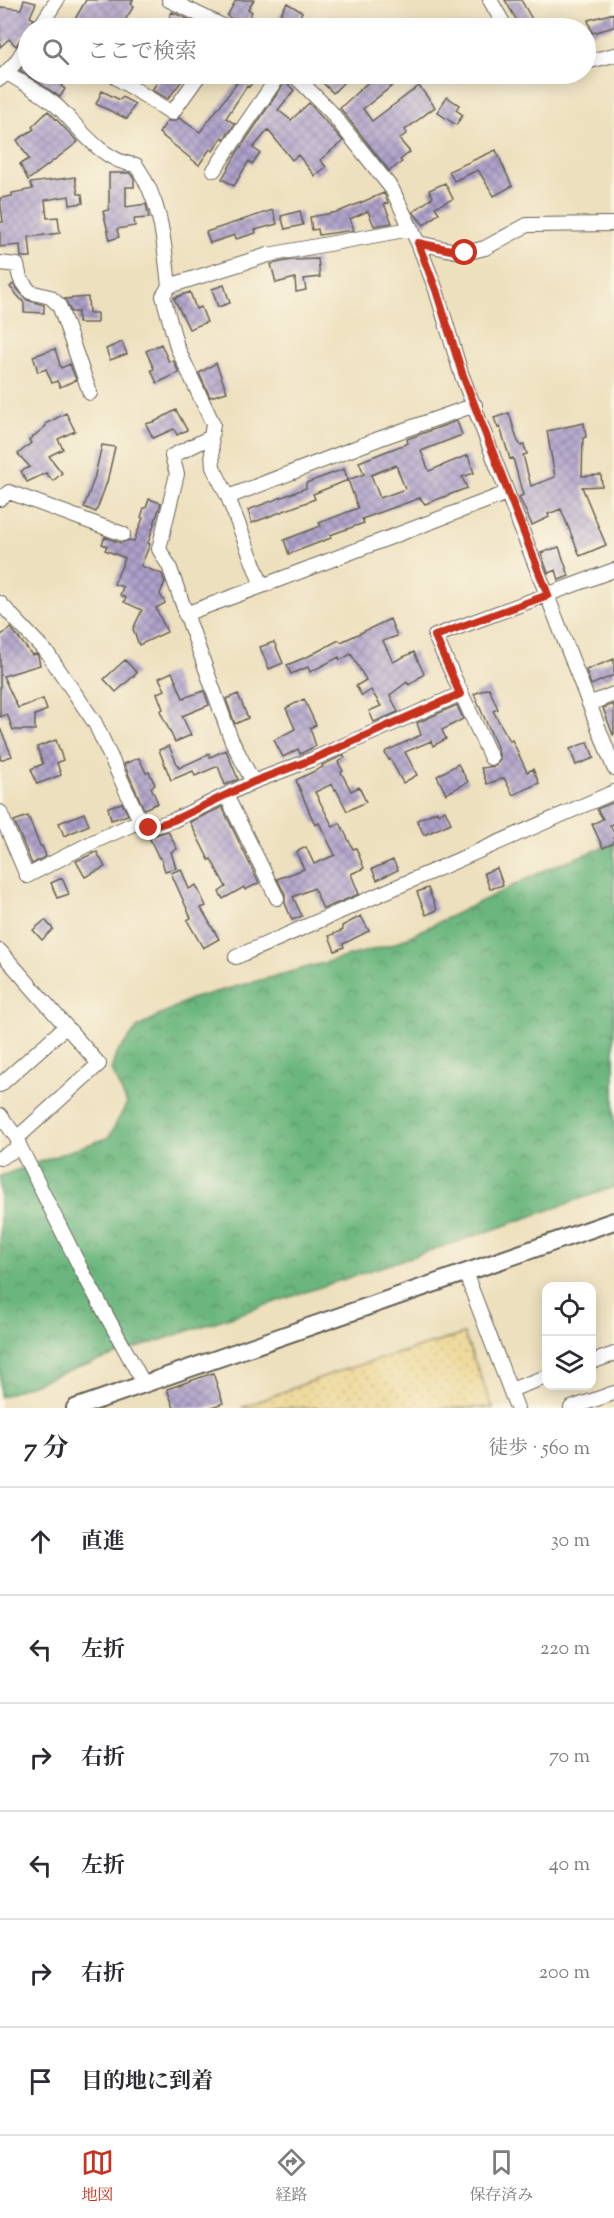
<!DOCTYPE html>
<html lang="ja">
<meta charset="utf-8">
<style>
body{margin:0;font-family:"Sorts Mill Goudy","Noto Serif JP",serif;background:#f7f7f7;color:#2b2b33}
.controls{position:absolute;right:18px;bottom:18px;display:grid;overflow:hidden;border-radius:12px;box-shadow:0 3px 15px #0003}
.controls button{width:54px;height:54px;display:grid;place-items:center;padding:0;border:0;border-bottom:2px solid #e1e1e2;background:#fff;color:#2b2b33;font:30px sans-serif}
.stop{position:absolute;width:18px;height:18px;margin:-14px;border:4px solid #c8321e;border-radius:50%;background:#fff}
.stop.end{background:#c8321e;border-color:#fff;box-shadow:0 2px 6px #0008}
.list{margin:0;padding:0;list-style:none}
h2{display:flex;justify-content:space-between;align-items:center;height:78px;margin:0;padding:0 24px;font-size:26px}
h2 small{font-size:20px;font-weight:400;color:#7c7c81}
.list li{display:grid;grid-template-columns:39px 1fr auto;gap:18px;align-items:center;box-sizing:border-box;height:108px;padding:0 24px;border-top:2px solid #e1e1e2}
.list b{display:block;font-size:22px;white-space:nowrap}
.list em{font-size:20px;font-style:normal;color:#7c7c81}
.icon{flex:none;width:33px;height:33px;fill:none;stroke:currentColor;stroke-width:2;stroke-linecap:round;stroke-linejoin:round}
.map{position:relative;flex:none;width:614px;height:1408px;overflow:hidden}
.search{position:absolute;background:#fff;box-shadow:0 3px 15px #0003;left:18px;right:18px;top:18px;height:66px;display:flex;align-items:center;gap:15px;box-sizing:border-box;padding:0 21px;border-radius:33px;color:#7c7c81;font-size:22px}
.sheet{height:726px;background:#fff}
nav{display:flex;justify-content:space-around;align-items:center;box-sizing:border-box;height:84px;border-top:2px solid #e1e1e2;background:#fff;font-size:16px;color:#7c7c81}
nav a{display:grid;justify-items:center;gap:3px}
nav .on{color:#c8321e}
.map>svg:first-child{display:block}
.forest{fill:url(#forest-crowns);stroke:#43694d;stroke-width:1.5}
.sand{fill:url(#sand-dots);stroke:#857b5d;stroke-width:1.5}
.building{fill:url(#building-cross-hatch);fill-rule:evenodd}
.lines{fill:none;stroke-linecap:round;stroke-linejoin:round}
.minor-casing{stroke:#656155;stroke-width:16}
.tertiary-casing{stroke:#656155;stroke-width:20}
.minor{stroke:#fff;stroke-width:14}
.tertiary{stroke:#fff;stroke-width:16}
.route{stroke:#c8321e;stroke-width:8}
</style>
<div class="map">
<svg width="614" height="1408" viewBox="0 0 614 1408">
<defs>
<pattern id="forest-crowns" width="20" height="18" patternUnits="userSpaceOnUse" patternTransform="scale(1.5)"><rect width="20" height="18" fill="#6ab67e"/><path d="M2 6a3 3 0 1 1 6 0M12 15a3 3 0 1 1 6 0" fill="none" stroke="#569366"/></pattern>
<pattern id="sand-dots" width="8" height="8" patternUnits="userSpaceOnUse" patternTransform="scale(1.5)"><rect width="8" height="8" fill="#eeda9e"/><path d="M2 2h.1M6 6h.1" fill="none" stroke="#ccba88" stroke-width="1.8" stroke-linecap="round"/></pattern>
<pattern id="building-cross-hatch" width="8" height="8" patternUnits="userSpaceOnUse" patternTransform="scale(1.5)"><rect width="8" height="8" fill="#ada0ca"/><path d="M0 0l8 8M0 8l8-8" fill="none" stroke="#8c82a3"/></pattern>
</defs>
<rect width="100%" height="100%" fill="#fcf5e5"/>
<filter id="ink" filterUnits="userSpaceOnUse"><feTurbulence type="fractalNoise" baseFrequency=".0167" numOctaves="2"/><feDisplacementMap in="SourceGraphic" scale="12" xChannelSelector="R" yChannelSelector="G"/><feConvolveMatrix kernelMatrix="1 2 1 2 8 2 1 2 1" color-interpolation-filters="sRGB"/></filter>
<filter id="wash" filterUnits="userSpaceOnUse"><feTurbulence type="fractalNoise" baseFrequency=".008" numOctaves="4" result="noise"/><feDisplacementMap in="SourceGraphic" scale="24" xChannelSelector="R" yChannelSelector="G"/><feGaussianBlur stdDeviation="1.35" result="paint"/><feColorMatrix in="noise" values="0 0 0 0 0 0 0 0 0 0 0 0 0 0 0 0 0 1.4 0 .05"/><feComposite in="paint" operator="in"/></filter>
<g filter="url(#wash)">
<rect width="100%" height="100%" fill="#ede0be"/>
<path class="forest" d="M614,843V1187L498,1228L56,1375L0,1397V1176L109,1137L127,1103L111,1070L116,1054L138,1027L190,999L394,944L549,868Z"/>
<path class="sand" d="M464,1334L493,1408H241L333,1373Z"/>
<g id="blocks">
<path class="building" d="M24,0L36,3L30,17L34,19L28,28V34L23,35L16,46L9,39L0,47V7L21,9Z
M86,0H133L131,4L134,6L120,28H92L75,19Z
M236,0H254L248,9L252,12L244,26L227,16Z
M505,0H521L537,28H521Z
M287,3L302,12L293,28H272Z
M172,12L196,23L193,28H164Z
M614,13V27L592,33L588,20Z
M28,59V74H69L61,86L65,89L60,97L20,70Z
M169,74H187L168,99L152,90L160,78L164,81Z
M223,74H258L249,87L247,86L226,118L235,124L224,139L222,137L213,151L210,149L199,165L159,133L167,121H175L179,118L200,132L237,83Z
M328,74H352L333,93L321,81Z
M377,74H407L363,109L372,121L419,86L435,107L405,130L407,133L399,139L410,152L400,160L402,162L389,171L340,108Z
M285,82L294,90L278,110L291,120L309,103L343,141L320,160L326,167L315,176L298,155L292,160L268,130L253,148L260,153L252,164L249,161L234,186L222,179L237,153Z
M102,91L120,100L122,97L135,104L127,119L96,104Z
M447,97L459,105L456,110L463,115L456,125L437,112Z
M48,111L78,142L28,180L20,164L29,159L17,140L34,129L32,127Z
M496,150L512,186L494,196L478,170L454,181L449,171Z
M109,173H130L134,179V187H126V207L146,204L149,218L134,219L135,226L117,229L119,237L110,240L103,211L109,210Z
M75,177L78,194H82L83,203L70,205L69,196L45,200L47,218L58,217L60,233L29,237L31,257H21L20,245L0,247V222H3L0,198L12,196V193L33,189L30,183Z
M445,183L453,199L435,207L439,213L424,225L413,212L433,197L429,190Z
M384,193L388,203L384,204L392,223L374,226L368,211L350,219L354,230L319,235L318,229L312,230L310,217L338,212Z
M273,210L277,224L255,230L256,233L236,239L235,235L210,243L206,232Z
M300,211L303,225L285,229L281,216Z
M318,259L320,277L304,279L306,290L296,292L295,278L276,283L271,264L291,260Z
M13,284L27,300L44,305V313L24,312V303L10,287Z
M224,285L230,303L218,307L212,289Z
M190,292L196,309L201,307L207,322L189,329L174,298Z
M88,297L89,313H97V323H78V312H71L65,299Z
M122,342L127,354L110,360L106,349Z
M161,344L169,362L173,360L179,373L157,383L151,370L154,369L146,351Z
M55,349L61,368L70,364L76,380L60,387L57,381L52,383L46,369L38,372L33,356Z
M216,363L227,392L210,397L199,373Z
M176,410L187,430L177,435L174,429L153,438L146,424L156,421Z
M66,413L75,431L58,439L63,449L49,456L62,473L53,481L46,473L27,482L21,471L30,467L18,454L31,443L29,440L46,426L45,424Z
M509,413L517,439L521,446L524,445L527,454L523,455L531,486L555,477L547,431L584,423L586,437L583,438L582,476L601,475L602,486L582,487L606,545L580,556L561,509L548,514L549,517L532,525L519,497L523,495L513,458L510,459L500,427L498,428L494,418Z
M457,421L462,435L421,451L429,471L468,455L474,473L462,477L467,488L425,504L420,498L362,519L364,523L330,535L331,538L289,554L284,540L321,526L319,523L358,508L348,480L313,494L315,499L252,523L248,510L306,488V483L344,469L348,480L364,474L359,462L408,443L407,439ZM396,465L405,489L380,498L371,475Z
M102,445L115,447L107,482L96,512L84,507L94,479Z
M149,499L161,503L148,543L150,544L141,566L162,574L165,582L160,594L165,603L156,608L167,632L139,645L133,629L142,610L124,602L126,598L120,595L123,587L114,584L125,558L105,550L107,546L102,544L105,537L120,543L130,540L134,541L143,518L141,517L144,508H146Z
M559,547L569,576L559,580L556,570L548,573L541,553Z
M390,619L397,636L383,641L393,662L414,652L424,674L409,685L407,682L390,695L398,712L374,722L369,711L381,706L371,690L362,696L356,686L366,680L351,654L340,660L339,657L310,672L308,667L291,674L287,665L309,656L339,640L341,642Z
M11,628L32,655L36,654L38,656L40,665L3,676L18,708L43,699L47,710L35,715V730H13L7,714L0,717V636Z
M274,642L283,663L269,669L260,647Z
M614,659V675L591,685L586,670Z
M125,660L137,673L116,692L104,679Z
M172,672L183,698L204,691L209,705L182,716L191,735L175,742L160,711L163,709L157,693L165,690L159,678Z
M489,688L498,709L493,711L510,741L512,740L527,772L533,769L539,783L513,795L504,778L487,784L481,768L495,766L500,759L497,747L474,694Z
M238,694L248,718L235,724L226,699Z
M304,699L316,725L310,728L316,746L300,754L298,749L283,757L274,740L295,729L286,708Z
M614,704V734L613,735L603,708Z
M457,705L463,719L442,730L446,739L433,746L431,741L405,752L417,775L403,783L390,759L389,760L385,753L386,751L421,735L417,723Z
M0,728L12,756L0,760Z
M56,740L63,760L57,763L61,775L37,784L31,769L43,764L37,747Z
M588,742L594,758L576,765L570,749Z
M169,746L179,768L209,754L210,757L226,750L238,779L225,785L218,766L195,776L193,771L171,780L159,750Z
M344,755L345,758L338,762L343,771L341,772L351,791L359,787L366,802L347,811L336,789L335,790L332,784L315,792L333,827L340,823L353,849L356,848L364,868L351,874L359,894L323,909L314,888L293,897L302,916L292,920L285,903V894L277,879L304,869L296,852L306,847L314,864L335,855L319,823L315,825L296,780L323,767L322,765Z
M139,758L146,773L149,772L155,785L151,787L158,803L144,809L124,764Z
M458,764L468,782L446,794L437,776Z
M614,802V824L610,825L614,833V843L603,848L592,824L603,819L597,809Z
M122,803L128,815L111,820L108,807Z
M222,807L259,883L245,890L244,887L223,899L219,892L226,887L211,859L209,860L190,822Z
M445,810L451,823L424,835L417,820L437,811L438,814Z
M84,813L89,825L64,836L59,823Z
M28,816L40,846H42L46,856L32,864L14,821Z
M168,831L177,849L171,852L176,868L165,871L161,858H159L149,837Z
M97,852L105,867L85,877L76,861Z
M393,860L398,870L377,880L372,869Z
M497,868L503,885L490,889L484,873Z
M181,869L189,889L196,885L206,906L201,908L219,939L203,948L187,920L191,918L171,873Z
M62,878L69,894L57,898L51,883Z
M428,888L437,910L426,915L417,892Z
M361,916L369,931L343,944L344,947L335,951L329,936L343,930L342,926Z
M45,920L53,929L42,940L33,930Z
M213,1373L223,1403L209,1408H174L167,1389Z"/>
</g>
</g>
<g filter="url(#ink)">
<use href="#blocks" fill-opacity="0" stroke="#656155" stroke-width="1.5"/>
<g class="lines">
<g class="minor-casing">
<path id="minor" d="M169,0L227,28
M490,0L506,28
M39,28L57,0
M586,62L614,55
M7,73C24,83 43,94 58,107C80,128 102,162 136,165C162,203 164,242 169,286
M293,74L331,112L392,189L418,243L436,290L461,373L614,768
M117,78L172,113L200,74
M0,79L16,62L28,43
M214,170L280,74
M410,229L268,255L169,286L163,296L177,347L213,424L211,437L213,467L228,497L262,586L507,493
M418,243L465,253L485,248L527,225L614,224
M0,263L17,265L20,278L30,292L50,297L59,305L90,393
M211,437L172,456L177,474L159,549L169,566L231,739L253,782
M228,497L381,438L475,405
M0,499L9,492L123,534
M0,603L48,654L95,723L142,825L149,828L174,820L253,782L313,759L460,694
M185,614L262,586
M589,704L614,694
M491,758L435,636L614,570
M226,795L277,898
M0,812L27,876L93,842L140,821
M0,951L99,1064L17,1138
M236,957L614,792
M0,1085L65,1027
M0,1115L17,1138L20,1147L82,1271L144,1384
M0,1158L20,1147
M465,1272L517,1408
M592,1362L614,1354
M510,1390L546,1377
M571,1408L614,1393"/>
</g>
<g class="tertiary-casing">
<path id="tertiary" d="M75,1408L614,1221"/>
</g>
<use href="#minor" class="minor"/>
<use href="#tertiary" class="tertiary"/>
</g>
</g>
<g class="lines" filter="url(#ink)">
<path class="route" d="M149,828L174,820L253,782L313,759L460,694L435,636L548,595L462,373L436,290L418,243L465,253"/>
</g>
</svg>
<div class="controls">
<button><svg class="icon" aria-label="locate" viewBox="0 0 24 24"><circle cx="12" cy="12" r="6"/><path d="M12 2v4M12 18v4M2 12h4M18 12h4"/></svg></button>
<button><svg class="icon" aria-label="layers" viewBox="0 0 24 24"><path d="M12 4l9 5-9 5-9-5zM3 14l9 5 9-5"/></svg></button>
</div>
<div class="stop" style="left:465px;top:253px"></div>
<div class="stop end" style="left:149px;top:828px"></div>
<div class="search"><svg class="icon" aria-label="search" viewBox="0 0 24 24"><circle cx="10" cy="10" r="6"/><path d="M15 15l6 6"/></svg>ここで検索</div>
</div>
<section class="sheet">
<h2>7 分<small>徒歩 · 560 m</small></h2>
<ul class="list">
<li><svg class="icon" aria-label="ahead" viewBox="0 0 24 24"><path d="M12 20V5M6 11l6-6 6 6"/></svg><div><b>直進</b></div><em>30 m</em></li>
<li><svg class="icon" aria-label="left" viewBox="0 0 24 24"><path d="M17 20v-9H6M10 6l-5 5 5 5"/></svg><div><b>左折</b></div><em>220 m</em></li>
<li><svg class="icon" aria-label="right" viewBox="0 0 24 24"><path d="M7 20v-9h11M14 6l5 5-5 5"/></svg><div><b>右折</b></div><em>70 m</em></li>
<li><svg class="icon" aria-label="left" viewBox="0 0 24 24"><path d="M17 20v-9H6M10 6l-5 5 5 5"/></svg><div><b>左折</b></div><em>40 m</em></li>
<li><svg class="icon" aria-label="right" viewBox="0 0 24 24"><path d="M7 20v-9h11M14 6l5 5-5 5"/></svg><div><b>右折</b></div><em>200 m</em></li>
<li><svg class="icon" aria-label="arrive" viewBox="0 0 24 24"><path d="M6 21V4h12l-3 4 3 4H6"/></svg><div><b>目的地に到着</b></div></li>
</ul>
</section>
<nav>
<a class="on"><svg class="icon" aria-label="map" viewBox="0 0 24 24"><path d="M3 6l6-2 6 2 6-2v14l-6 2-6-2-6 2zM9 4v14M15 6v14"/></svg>地図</a>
<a><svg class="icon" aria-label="directions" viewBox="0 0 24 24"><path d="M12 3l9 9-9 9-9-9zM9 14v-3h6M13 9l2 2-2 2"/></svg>経路</a>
<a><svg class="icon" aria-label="saved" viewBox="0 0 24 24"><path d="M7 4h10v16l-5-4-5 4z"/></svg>保存済み</a>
</nav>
